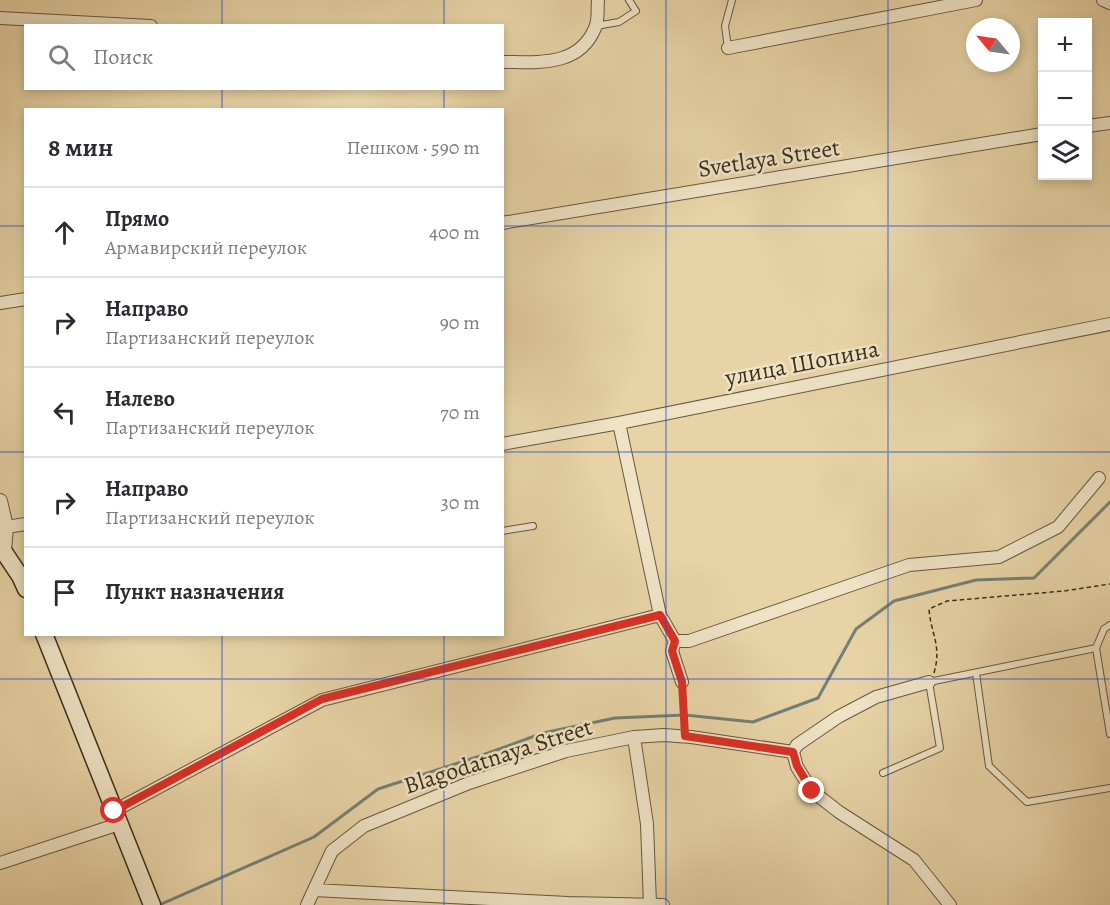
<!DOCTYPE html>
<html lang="ru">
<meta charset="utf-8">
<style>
body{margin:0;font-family:Alegreya,serif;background:#f2f2f3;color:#2b2b33}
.controls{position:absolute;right:18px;top:18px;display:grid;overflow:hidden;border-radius:0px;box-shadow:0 3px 9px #0003}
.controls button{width:54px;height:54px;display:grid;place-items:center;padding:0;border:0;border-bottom:2px solid #e1e1e2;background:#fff;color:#2b2b33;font:30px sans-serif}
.compass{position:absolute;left:966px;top:18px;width:54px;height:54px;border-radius:50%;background:#fff;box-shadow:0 3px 9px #0003;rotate:299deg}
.stop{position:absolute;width:18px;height:18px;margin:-14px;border:4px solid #d93025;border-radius:50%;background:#fff}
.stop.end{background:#d93025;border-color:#fff;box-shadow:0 2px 6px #0008}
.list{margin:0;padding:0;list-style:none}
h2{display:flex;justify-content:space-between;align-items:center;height:78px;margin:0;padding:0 24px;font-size:26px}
h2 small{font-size:20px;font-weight:400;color:#7c7c81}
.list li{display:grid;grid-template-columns:39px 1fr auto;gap:18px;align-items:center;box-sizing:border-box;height:90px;padding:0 24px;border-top:2px solid #e1e1e2}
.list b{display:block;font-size:22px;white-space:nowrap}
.list p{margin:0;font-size:20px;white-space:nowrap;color:#7c7c81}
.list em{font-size:20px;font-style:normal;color:#7c7c81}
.icon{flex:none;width:33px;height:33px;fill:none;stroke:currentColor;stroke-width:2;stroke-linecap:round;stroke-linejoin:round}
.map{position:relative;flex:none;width:1110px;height:905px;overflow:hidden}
.search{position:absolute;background:#fff;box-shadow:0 3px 9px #0003;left:24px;top:24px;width:480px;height:66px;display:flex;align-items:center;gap:15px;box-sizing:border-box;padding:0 21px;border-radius:0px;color:#7c7c81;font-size:22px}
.panel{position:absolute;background:#fff;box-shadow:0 3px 9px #0003;left:24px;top:108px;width:480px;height:528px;border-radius:0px}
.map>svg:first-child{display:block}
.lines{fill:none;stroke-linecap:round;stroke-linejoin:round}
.stream{stroke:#738074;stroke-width:3}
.service-casing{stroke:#66573e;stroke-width:8}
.minor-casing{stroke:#66573e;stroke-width:14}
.tertiary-casing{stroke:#66573e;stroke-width:16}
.secondary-casing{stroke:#3b2e1b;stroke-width:19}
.path{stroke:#3b2e1b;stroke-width:1.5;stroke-dasharray:4.5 3;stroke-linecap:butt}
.service{stroke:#efe2c5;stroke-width:6}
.minor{stroke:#efe2c5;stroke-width:12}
.tertiary{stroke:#efe2c5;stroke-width:14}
.secondary{stroke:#efe2c5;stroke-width:16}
.route{stroke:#d93025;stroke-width:8}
.grid{fill:none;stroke:#1d4ed8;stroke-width:1.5;stroke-opacity:0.55}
.labels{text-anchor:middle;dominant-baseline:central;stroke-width:5;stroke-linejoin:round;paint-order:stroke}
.street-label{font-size:24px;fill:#3b2e1b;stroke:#efe2c5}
</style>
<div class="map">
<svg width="1110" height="905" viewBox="0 0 1110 905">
<rect width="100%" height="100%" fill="#e7d3a6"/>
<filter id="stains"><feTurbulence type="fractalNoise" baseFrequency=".00333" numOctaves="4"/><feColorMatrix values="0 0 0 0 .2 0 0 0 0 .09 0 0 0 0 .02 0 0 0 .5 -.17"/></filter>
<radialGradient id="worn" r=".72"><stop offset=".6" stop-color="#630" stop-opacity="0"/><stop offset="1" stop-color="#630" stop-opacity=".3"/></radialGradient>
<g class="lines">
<path class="stream" d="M159,905L314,837L378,789L480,756L543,733L615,718L685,715L753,722L818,698L856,629L894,601L976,580L1034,578L1110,502"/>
<g class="service-casing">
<path id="service" d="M596,26L619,22L636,11L629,0
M728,48L725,26L732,0
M502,531L533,526
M1110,625L1104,629L1096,648L1110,734
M976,673L989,766L1027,802L1110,788
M883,773L940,748L929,682L1096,648"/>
</g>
<g class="minor-casing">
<path id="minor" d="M1103,0L1110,3
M0,18L151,26
M728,48L976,0
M502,62C538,62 579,67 595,28C599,20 597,8 598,0
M1088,126L1110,123
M502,223L1042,134
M0,303L26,299
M619,423L660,615L675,641L672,651L682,682
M502,444L619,423L1110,324
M6,527L26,524
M675,641H689L909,565L999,557L1058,527L1099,478
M929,682L876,697L838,717L797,745L793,752L797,767L812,791L839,812L914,860L950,905
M634,737L647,824L650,904
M114,811L322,700L660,615
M0,863L119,824
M314,890L568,903L663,905
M307,905L332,851L364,826L469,783L566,751L634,737L664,735L691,737L793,752"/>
</g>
<g class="tertiary-casing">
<path id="tertiary" d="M0,501L6,527L4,550"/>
</g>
<g class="secondary-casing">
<path id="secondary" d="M0,546L20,576L26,589
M44,634L152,905"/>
</g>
<path class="path" d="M934,673C942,645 931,635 929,609L947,601L1064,591L1110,584
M683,692L685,726"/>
<use href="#service" class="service"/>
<use href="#minor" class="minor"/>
<use href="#tertiary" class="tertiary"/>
<use href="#secondary" class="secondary"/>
</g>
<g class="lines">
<path class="route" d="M114,811L322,699L660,615L675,641L672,651L682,682L685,736L793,752L797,766L812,791"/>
</g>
<path class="grid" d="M222,0V26M444,0V26M666,0V905M888,0V905M222,88V110M444,88V110M0,226H26M502,226H1110M0,452H26M502,452H1110M222,634V905M444,634V905M0,679H1110"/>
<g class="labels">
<g class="street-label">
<text transform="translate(769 158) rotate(-9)">Svetlaya Street</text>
<text transform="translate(802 363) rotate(-11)">улица Шопина</text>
<text transform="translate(498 756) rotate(-18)">Blagodatnaya Street</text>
</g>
</g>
<rect width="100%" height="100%" filter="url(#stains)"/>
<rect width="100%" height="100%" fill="url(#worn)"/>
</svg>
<div class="controls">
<button>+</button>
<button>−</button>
<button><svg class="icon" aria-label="layers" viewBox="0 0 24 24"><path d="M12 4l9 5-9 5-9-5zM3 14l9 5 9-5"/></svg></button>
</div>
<svg class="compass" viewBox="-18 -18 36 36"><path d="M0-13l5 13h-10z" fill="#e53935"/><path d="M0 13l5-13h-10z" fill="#7c7c81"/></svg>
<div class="stop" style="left:114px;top:811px"></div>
<div class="stop end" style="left:812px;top:791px"></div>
<div class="search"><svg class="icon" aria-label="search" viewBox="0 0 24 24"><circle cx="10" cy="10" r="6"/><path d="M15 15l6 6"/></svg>Поиск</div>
<section class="panel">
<h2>8 мин<small>Пешком · 590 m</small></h2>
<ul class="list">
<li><svg class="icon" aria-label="ahead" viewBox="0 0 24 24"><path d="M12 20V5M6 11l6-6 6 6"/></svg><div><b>Прямо</b><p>Армавирский переулок</p></div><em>400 m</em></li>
<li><svg class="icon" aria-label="right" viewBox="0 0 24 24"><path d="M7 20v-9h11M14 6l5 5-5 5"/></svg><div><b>Направо</b><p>Партизанский переулок</p></div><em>90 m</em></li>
<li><svg class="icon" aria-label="left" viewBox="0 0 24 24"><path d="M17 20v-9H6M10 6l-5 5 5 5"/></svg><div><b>Налево</b><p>Партизанский переулок</p></div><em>70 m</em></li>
<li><svg class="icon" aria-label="right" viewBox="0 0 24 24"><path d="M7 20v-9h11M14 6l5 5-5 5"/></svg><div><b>Направо</b><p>Партизанский переулок</p></div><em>30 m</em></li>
<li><svg class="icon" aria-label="arrive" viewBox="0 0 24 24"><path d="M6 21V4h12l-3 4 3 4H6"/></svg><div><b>Пункт назначения</b></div></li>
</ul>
</section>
</div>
